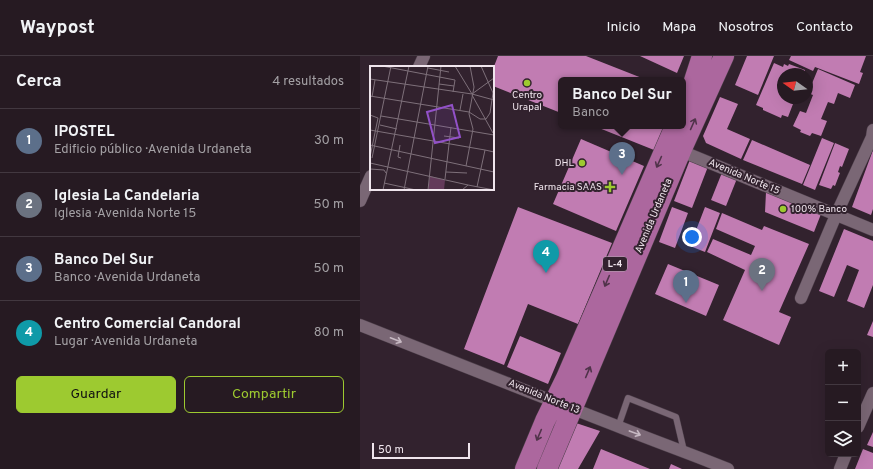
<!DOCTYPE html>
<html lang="es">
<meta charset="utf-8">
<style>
body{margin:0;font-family:Overpass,sans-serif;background:#32272f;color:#f1f3f6}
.controls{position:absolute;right:12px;bottom:12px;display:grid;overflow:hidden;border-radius:6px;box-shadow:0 4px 16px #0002}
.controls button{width:36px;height:36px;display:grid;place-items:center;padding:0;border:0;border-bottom:1px solid #423840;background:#261a22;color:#f1f3f6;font:20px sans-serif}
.compass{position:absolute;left:417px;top:12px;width:36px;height:36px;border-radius:50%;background:#261a22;box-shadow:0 4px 16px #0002;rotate:285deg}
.scale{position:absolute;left:12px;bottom:10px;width:98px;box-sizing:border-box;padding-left:4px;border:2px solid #f0e5ed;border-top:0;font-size:11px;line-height:14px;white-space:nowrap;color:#f0e5ed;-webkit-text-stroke:3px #32222e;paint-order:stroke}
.you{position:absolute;left:332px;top:181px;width:14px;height:14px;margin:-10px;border:3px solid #fff;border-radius:50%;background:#1a73e8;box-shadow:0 0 0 6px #1a73e833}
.badge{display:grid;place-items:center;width:26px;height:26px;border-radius:50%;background:#9dca30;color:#fff;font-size:13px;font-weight:700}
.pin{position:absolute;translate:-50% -33px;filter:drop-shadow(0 1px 2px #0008)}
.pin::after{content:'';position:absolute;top:21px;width:14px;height:12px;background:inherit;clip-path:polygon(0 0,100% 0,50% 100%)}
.popup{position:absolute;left:198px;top:21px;width:128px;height:52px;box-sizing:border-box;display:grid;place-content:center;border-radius:6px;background:#261a22;filter:drop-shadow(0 1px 3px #0005);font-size:13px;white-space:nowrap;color:#a4a1a5}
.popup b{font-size:15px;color:#f1f3f6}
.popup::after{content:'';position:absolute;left:50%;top:100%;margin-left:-8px;border:8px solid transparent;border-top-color:#261a22}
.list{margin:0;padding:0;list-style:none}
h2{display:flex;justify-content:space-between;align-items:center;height:52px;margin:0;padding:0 16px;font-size:17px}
h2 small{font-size:13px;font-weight:400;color:#a4a1a5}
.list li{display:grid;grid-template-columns:26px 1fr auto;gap:12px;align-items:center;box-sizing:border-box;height:64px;padding:0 16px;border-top:1px solid #423840}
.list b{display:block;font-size:15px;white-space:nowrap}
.list p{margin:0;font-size:13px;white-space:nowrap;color:#a4a1a5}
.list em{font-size:13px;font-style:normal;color:#a4a1a5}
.actions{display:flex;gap:8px;padding:12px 16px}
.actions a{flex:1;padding:9px 0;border:1px solid #9dca30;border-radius:6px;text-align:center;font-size:14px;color:#9dca30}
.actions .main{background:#9dca30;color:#111}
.icon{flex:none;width:22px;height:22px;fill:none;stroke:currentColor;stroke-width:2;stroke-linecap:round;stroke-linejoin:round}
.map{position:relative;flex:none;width:513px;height:413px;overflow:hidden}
header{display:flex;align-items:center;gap:24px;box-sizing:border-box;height:56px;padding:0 20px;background:#261a22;border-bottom:1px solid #423840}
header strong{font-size:19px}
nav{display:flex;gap:22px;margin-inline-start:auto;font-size:14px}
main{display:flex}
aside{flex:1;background:#261a22}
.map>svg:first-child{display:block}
.building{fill:#c17cb2}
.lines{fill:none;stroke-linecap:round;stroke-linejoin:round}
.lane-casing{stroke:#4d3f4a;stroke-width:7}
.street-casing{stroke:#4d3f4a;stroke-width:13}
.primary-casing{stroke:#4d3f4a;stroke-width:21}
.lane{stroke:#7a6775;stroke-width:6}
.street{stroke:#7a6775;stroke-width:12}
.primary{stroke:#ac679e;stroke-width:20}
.oneway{stroke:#50334a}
.oneway2{stroke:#c7b9c3}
.poi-dot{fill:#9dca30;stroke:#32222e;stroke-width:1.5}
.labels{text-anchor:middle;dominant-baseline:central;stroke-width:4;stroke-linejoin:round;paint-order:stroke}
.shield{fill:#32222e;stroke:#b7aab4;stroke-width:1}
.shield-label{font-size:9px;font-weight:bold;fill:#f0e5ed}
.poi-label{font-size:10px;fill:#f0e5ed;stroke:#32222e;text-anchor:end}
.street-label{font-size:10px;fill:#f0e5ed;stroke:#32222e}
.inset-road{fill:none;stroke:#7e707a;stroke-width:1}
.view{fill:#9251c8;fill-opacity:0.15;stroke:#9251c8;stroke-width:2}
.inset-edge{fill:none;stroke:#f0e5ed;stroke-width:2}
</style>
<header>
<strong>Waypost</strong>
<nav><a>Inicio</a><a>Mapa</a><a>Nosotros</a><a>Contacto</a></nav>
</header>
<main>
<aside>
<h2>Cerca<small>4 resultados</small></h2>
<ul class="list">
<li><span class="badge" style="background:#5c6f8a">1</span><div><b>IPOSTEL</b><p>Edificio público · Avenida Urdaneta</p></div><em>30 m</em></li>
<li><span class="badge" style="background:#6b7280">2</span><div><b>Iglesia La Candelaria</b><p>Iglesia · Avenida Norte 15</p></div><em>50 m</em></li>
<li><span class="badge" style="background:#5c6f8a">3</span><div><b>Banco Del Sur</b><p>Banco · Avenida Urdaneta</p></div><em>50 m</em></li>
<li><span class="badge" style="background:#0f9aa8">4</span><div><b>Centro Comercial Candoral</b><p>Lugar · Avenida Urdaneta</p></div><em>80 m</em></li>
</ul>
<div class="actions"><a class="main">Guardar</a><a>Compartir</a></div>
</aside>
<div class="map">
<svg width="513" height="413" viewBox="0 0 513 413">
<rect width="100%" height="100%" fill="#32222e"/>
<path class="building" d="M138,0H226L287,24H201V57L133,30V13Z
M280,0H324L317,17Z
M387,0H414L398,39L375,29Z
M431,0H506L500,16L503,17L499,28L455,11L453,15L429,4Z
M414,7L423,11L424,8L428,10L429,8L445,14L444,18H423V42H429L427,45L433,48L428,61L422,59L421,62L403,54V52L396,49Z
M458,13L495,29L490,42L478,37L474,48L468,46L461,63L467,65L461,80L452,77L450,80L440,76L441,74L433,70L440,55L446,57L453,39L448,37Z
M360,41L378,48L367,73L390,83L381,103L346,87L343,80Z
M234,70H304L294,94Z
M462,82L474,87L455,134L443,129Z
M221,83L284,110L256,175L193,148Z
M392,84L450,109L442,128L383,104Z
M475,87L489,93L482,111L480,110L478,116L480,117L475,130L473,129L471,133L459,129Z
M513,94V153L511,159L492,151Z
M331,101L349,108L332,152L314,145Z
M363,114L378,120L366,150L351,144Z
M406,136L461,158L454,176L405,156Z
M158,151L252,187L218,268L168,248L144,309L104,293Z
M312,151L328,157L315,192L299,186Z
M345,151L360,157L345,196L330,190Z
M362,157L402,174L404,170L449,188L419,256L431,261L419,289L363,264L385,214L347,196L353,183L391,199L395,190L356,173Z
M484,173L513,185V229L504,252L487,245L499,214L487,209L474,241L459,235Z
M308,208L359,229L346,260L295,238Z
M513,265V281L507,279Z
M160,280L201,297L188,328L147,311Z
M216,367L240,375L218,413H196Z
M513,376V391L507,389Z
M241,393L290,413H233Z
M503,393L513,397V413H495Z
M311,408L322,413H309Z"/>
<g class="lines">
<g class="lane-casing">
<path id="lane" d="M258,371L268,342L316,361L324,395"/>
</g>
<g class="street-casing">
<path id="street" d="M59,11L64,0
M321,95L513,174
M0,145L11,120
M441,242L476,159L512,81L513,74
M0,269C86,303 171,337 257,370C294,385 331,398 368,413
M498,371L513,337
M480,413L486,398"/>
</g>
<g class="primary-casing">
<path id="primary" d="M323,52L330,37L342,0
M165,413L185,365L206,322L315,70
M187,413L321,95L364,0"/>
</g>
<use href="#lane" class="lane"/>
<use href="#street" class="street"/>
<use href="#primary" class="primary"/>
</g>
<defs><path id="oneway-shaft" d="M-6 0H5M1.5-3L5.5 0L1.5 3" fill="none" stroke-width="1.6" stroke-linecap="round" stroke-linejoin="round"/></defs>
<g class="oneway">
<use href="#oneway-shaft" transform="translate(333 68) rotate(-66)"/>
<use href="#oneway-shaft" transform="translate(299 106) rotate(114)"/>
<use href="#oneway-shaft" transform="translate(247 225) rotate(113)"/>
<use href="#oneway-shaft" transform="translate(228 316) rotate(-67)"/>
<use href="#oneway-shaft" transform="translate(179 379) rotate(113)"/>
</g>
<g class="oneway2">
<use href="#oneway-shaft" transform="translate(36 284) rotate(21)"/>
<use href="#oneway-shaft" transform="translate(275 377) rotate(20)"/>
</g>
<g class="poi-dot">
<circle cx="167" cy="27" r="4"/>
<circle cx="222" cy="107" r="4"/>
<path d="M248 125h4v4h4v4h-4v4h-4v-4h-4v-4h4z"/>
<circle cx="423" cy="153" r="4"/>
</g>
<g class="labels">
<rect class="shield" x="243" y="201" width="24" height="14" rx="3"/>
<g class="shield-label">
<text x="255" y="208">L-4</text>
</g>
<g class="poi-label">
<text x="167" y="39" text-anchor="middle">Centro<tspan x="167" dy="12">Urapal</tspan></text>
<text x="214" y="107">DHL</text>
<text x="242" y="131">Farmacia SAAS</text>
<text x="431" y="153" text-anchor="start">100% Banco</text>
</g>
<g class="street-label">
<text transform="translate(384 121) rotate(23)">Avenida Norte 15</text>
<text transform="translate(294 160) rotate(-67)">Avenida Urdaneta</text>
<text transform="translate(184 341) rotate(22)">Avenida Norte 13</text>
</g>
</g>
<g transform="translate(10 10)">
<rect width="124" height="124" fill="#32222e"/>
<path d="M60,110L75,114L74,124H58Z" fill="#633a5a"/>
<path class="inset-road" d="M12,0L85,14L83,26M85,0L102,28L124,34M111,0L123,27L120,47L116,53M58,2L79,6M0,13L102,28M69,18L84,20M102,28L124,12M102,29L123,67M0,30L99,46L110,53H116M2,31L5,14M90,44L93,28M0,49L8,52L0,91M11,50L124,69M10,59L27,63M0,64L115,84M74,70L89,72M0,79L124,106M30,79L28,91L31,92M2,92L21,0M0,97L98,119M96,100L103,63L99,48L104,21L100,0M0,103L14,104L16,107M76,106L97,107M75,113L81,61M14,117L46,124M107,121L115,84L124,86M13,124L39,0M34,124L58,0M58,124L71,0M92,124L98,119L124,124"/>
<path class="view" d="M82,39L90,71L65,77L57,46Z"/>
<rect width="124" height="124" class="inset-edge"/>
</g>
</svg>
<div class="controls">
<button>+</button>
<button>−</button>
<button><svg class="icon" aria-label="layers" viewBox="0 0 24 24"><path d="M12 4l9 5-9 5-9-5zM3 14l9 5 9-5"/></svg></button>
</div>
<svg class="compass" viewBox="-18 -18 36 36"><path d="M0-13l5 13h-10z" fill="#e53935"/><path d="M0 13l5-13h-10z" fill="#a4a1a5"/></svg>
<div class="scale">50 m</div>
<div class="you"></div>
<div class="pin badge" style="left:326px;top:247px;background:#5c6f8a">1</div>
<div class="pin badge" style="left:402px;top:235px;background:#6b7280">2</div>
<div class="pin badge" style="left:262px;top:119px;background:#5c6f8a">3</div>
<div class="popup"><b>Banco Del Sur</b>Banco</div>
<div class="pin badge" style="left:186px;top:217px;background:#0f9aa8">4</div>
</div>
</main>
